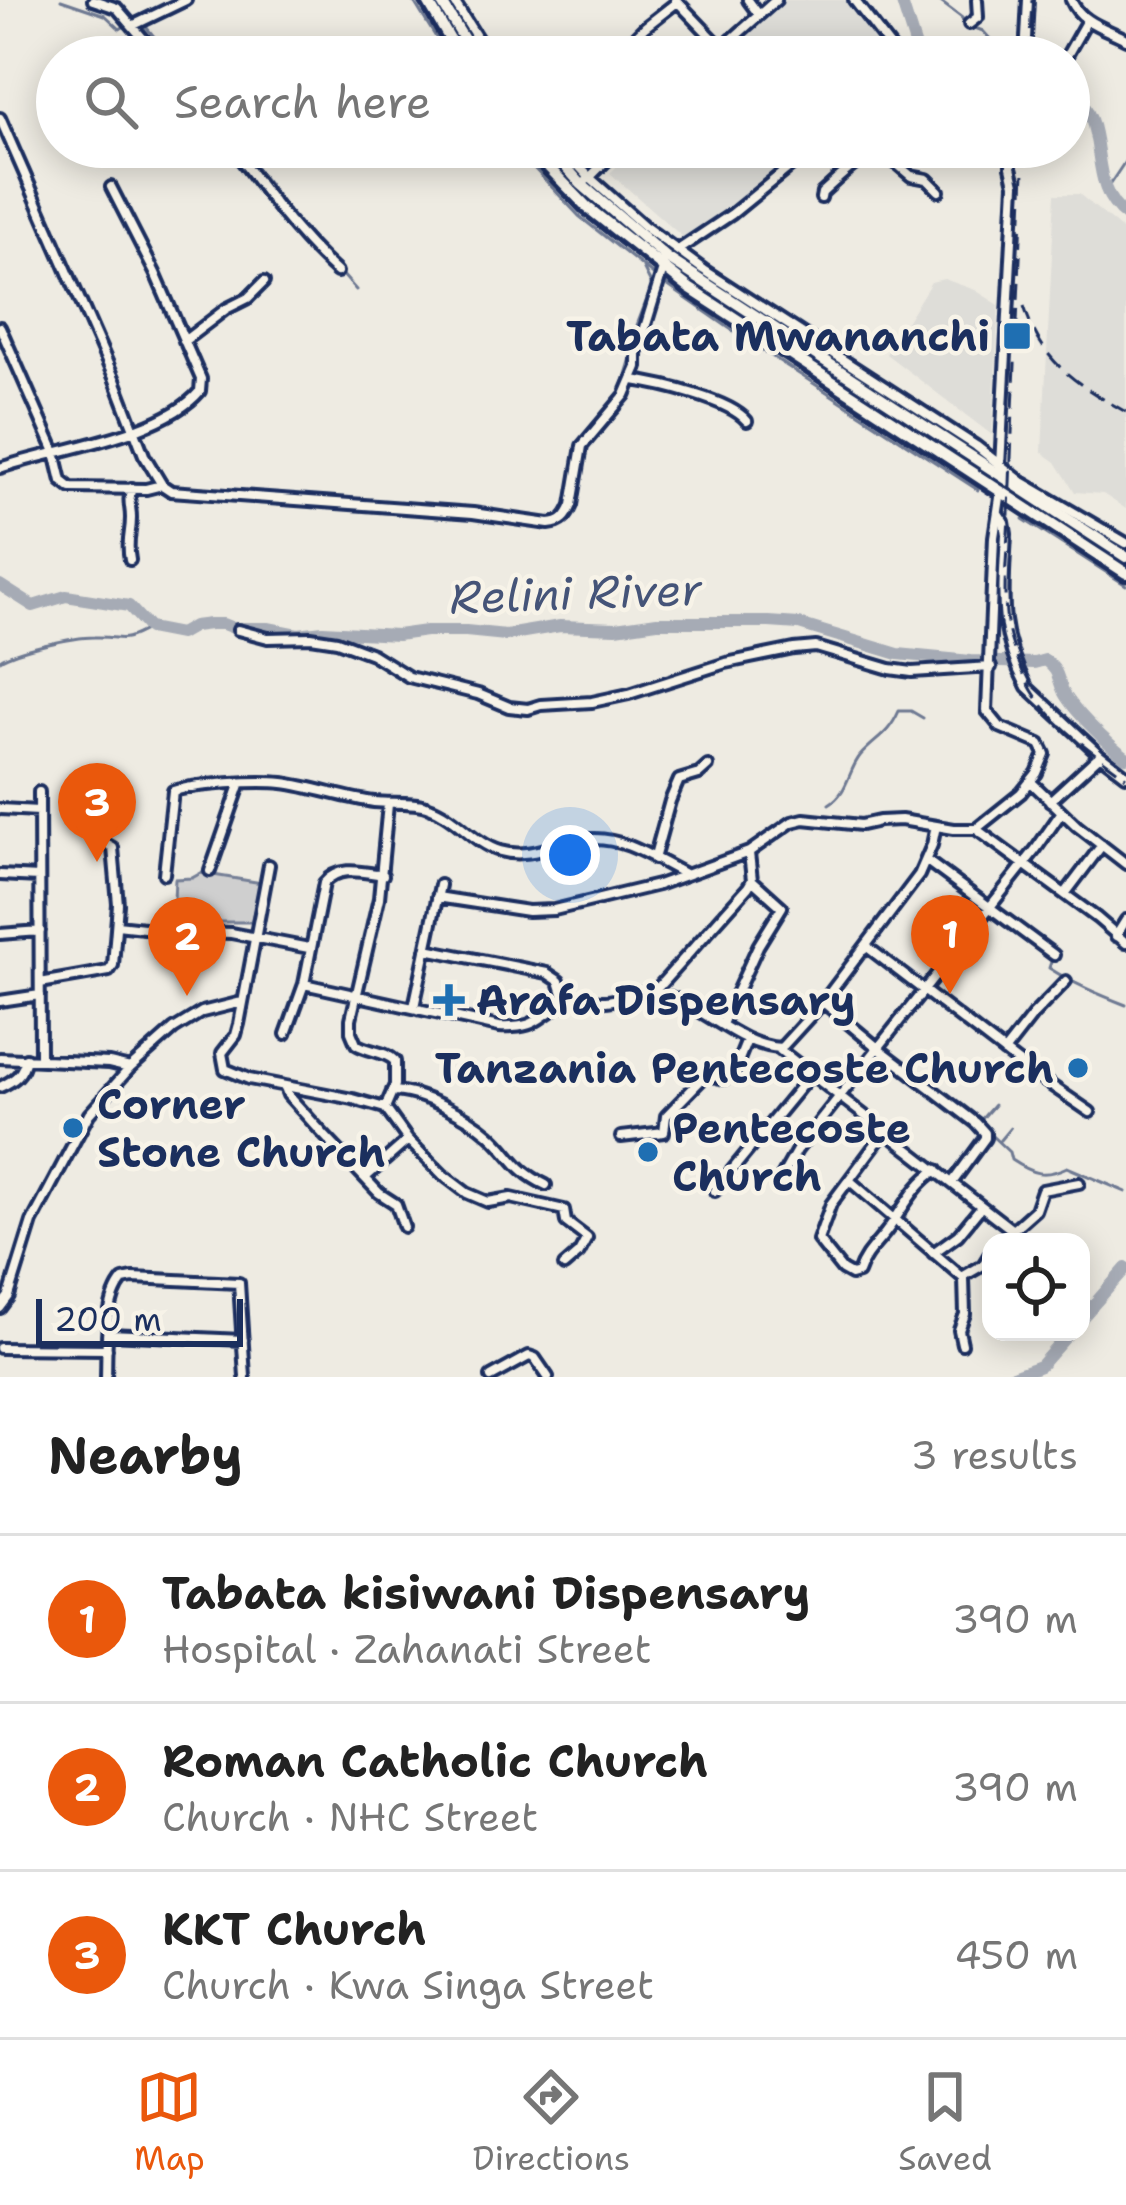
<!DOCTYPE html>
<meta charset="utf-8">
<style>
body{margin:0;font-family:"Shantell Sans",sans-serif;background:#f2f2f2;color:#222}
.controls{position:absolute;right:36px;bottom:36px;display:grid;overflow:hidden;border-radius:24px;box-shadow:0 6px 30px #0003}
.controls button{width:108px;height:108px;display:grid;place-items:center;padding:0;border:0;border-bottom:3px solid #e0e0e0;background:#fff;color:#222;font:60px sans-serif}
.scale{position:absolute;left:36px;bottom:30px;width:207px;box-sizing:border-box;padding-left:12px;border:6px solid #1b2f5e;border-top:0;font-size:33px;line-height:42px;white-space:nowrap;color:#1b2f5e;-webkit-text-stroke:9px #f7f3e8;paint-order:stroke}
.you{position:absolute;left:570px;top:855px;width:42px;height:42px;margin:-30px;border:9px solid #fff;border-radius:50%;background:#1a73e8;box-shadow:0 0 0 18px #1a73e833}
.badge{display:grid;place-items:center;width:78px;height:78px;border-radius:50%;background:#ea580c;color:#fff;font-size:39px;font-weight:700}
.pin{position:absolute;translate:-50% -99px;filter:drop-shadow(0 3px 6px #0008)}
.pin::after{content:'';position:absolute;top:63px;width:42px;height:36px;background:inherit;clip-path:polygon(0 0,100% 0,50% 100%)}
.list{margin:0;padding:0;list-style:none}
h2{display:flex;justify-content:space-between;align-items:center;height:156px;margin:0;padding:0 48px;font-size:51px}
h2 small{font-size:39px;font-weight:400;color:#767676}
.list li{display:grid;grid-template-columns:78px 1fr auto;gap:36px;align-items:center;box-sizing:border-box;height:168px;padding:0 48px;border-top:3px solid #e0e0e0}
.list b{display:block;font-size:45px;white-space:nowrap}
.list p{margin:0;font-size:39px;white-space:nowrap;color:#767676}
.list em{font-size:39px;font-style:normal;color:#767676}
.icon{flex:none;width:66px;height:66px;fill:none;stroke:currentColor;stroke-width:2;stroke-linecap:round;stroke-linejoin:round}
.map{position:relative;flex:none;width:1126px;height:1377px;overflow:hidden}
.search{position:absolute;background:#fff;box-shadow:0 6px 30px #0003;left:36px;right:36px;top:36px;height:132px;display:flex;align-items:center;gap:30px;box-sizing:border-box;padding:0 42px;border-radius:66px;color:#767676;font-size:45px}
.sheet{height:660px;background:#fff}
nav{display:flex;justify-content:space-around;align-items:center;box-sizing:border-box;height:168px;border-top:3px solid #e0e0e0;background:#fff;font-size:33px;color:#767676}
nav a{display:grid;justify-items:center;gap:6px}
nav .on{color:#ea580c}
.map>svg:first-child{display:block}
.built{fill:#deddd8}
.green{fill:#cfcfcf;stroke:#757f96;stroke-width:3}
.lines{fill:none;stroke-linecap:round;stroke-linejoin:round}
.stream{stroke:#6e7992;stroke-width:3}
.river{stroke:#a6abb5;stroke-width:12}
.minor-casing{stroke:#1b2f5e;stroke-width:16}
.primary-casing{stroke:#1b2f5e;stroke-width:20}
.minor{stroke:#f7f3e8;stroke-width:8}
.primary{stroke:#f7f3e8;stroke-width:10}
.rail{stroke:#1b2f5e;stroke-width:3;stroke-dasharray:18 9;stroke-linecap:butt}
.poi-dot{fill:#1f6fb2;stroke:#f7f3e8;stroke-width:4.5}
.labels{text-anchor:middle;dominant-baseline:central;stroke-width:9;stroke-linejoin:round;paint-order:stroke}
.poi-label{font-size:42px;font-weight:bold;fill:#1b2f5e;stroke:#f7f3e8;text-anchor:start}
.water-label{font-size:45px;font-style:italic;fill:#455478;stroke:#f7f3e8}
</style>
<div class="map">
<svg width="1126" height="1377" viewBox="0 0 1126 1377">
<rect width="100%" height="100%" fill="#eeebe2"/>
<filter id="ink" filterUnits="userSpaceOnUse"><feTurbulence type="fractalNoise" baseFrequency=".00833" numOctaves="2"/><feDisplacementMap in="SourceGraphic" scale="24" xChannelSelector="R" yChannelSelector="G"/><feConvolveMatrix kernelMatrix="1 2 1 2 8 2 1 2 1" color-interpolation-filters="sRGB"/></filter>
<g filter="url(#ink)">
<path class="built" d="M781,0H846L888,57H719Z
M637,147H807L721,217L686,240L610,173Z
M1055,194H1079L1126,233V509L1103,494L1075,492L1056,462L1042,452Z
M944,279L975,290L999,305L992,435L886,354L931,282Z"/>
<path class="green" d="M201,873L262,883L251,922H173L175,879L192,878Z"/>
<g class="lines">
<path class="stream" d="M61,0L105,15L120,29L128,24
M413,0L448,57
M938,0L962,18L964,24L983,31L992,41L989,45
M142,22L171,57
M241,147L297,223L335,265
M514,147L579,216L656,277
M1102,186L1110,184L1126,160
M341,273L356,290
M664,283L742,337L978,490
M619,398L634,348V333L652,286L643,268
M159,472L170,484L191,488L341,500
M440,507L466,509
M499,513L526,517
M1023,519L1126,585
M0,660C15,650 74,637 94,637C125,636 118,645 149,628
M829,804C848,793 848,771 860,756C876,738 888,736 899,711H911L923,718
M974,937L990,915
M314,953L311,977L315,984
M1052,959L1049,968C1074,984 1098,994 1126,1005
M425,1007L452,1010L485,1020
M884,1047L944,1094
M979,1122L994,1105
M991,1135L1009,1152L1011,1160C1032,1174 1044,1178 1067,1167L1126,1192
M1000,1140L1010,1128"/>
<path class="river" d="M901,0L919,57
M1069,90C1114,122 1083,184 1126,216
M0,585L33,606L66,596L129,606L149,628L180,634L194,626L210,624H223L233,628H268L298,634L323,631L397,635L426,631H466L506,635L560,626L616,628L657,622H769L799,624L898,654L971,661L1034,663L1045,660C1061,673 1056,677 1064,693C1074,711 1109,745 1126,757
M1081,1319L1126,1268
M1010,1377L1040,1366L1070,1332"/>
<g class="minor-casing">
<path id="minor" d="M93,0L117,8L159,57
M453,0L489,57
M676,0L722,48
M748,0L759,15
M854,0L898,57
M1071,0C1081,23 1105,28 1126,39
M969,24L978,17L977,0
M134,25L186,0
M633,39L645,27L677,2
M712,57L776,0
M1025,57L1028,0
M1066,57L1087,20
M0,118L115,380L144,455L162,485L171,491L473,513L549,524C562,523 567,517 572,505L582,446L625,395L637,367V354L663,269
M232,147C264,191 296,235 337,272
M561,147L590,178L644,226L704,270L976,446L1022,482L1126,543
M869,147L884,153L911,176L927,179L939,191
M587,180L620,147
M821,198L822,193C843,174 863,153 891,147
M678,250L732,214L814,147
M0,327L55,452L62,481L71,488L146,489L162,485
M184,341L226,309L248,298L264,282
M633,380C661,384 730,400 747,421
M1000,466L1015,184L1011,167V147
M0,468C55,449 162,436 200,391L201,379L155,273L111,187
M998,513L1004,522L1006,534C1003,593 997,632 1027,687L1100,755L1126,775
M130,560C126,540 131,536 131,518C131,505 127,502 132,488
M238,630L268,638L311,637L337,641L372,654L409,677L478,694L509,707L528,709L541,705L592,702L629,694L726,663L794,649L816,647L890,669L912,672L991,667
M1031,782L1077,826L1126,864
M39,792L40,1058
M1050,801L1100,755
M0,809L39,811
M976,829L1097,918L1126,943
M654,859L670,801L679,780L699,774L708,766
M927,861L1054,955
M269,865L239,1024L236,1035L222,1053L225,1069L249,1079L353,1099L385,1108L408,1140L442,1174L467,1193L488,1202L511,1198L564,1210L566,1222L587,1238L579,1253L564,1266
M210,871L240,785
M164,874L173,791C198,784 257,780 283,783C314,787 344,798 374,802C392,804 413,801 429,807C456,816 473,843 500,851C532,860 560,841 591,839C625,837 656,860 685,874
M0,875L39,877
M1065,894L1102,845
M437,897L528,911L554,910L658,885L749,852L792,822L804,819L861,825L879,821L901,820L954,829H976L1021,793L1037,773L1045,754L1040,744L1000,727L987,711L994,537L1001,491
M117,925L171,931L231,933L309,948
M0,934L40,931
M1116,936L1126,920
M866,946L1020,1064L1090,1112
M426,949L547,973L559,981L566,1003
M40,983L109,971L113,965L118,904L113,848L97,839
M304,984L499,1027C542,1029 536,1015 568,1002C580,998 594,1001 606,1001C622,1000 636,991 652,993C699,998 732,1045 781,1048L823,1002L919,875L932,845L936,826
M654,992L748,887L752,880L749,853
M0,1001L40,995
M823,1002L878,1048L976,1123L985,1133V1138L952,1183
M414,1007L440,885
M722,1024L758,946L782,907L752,880
M286,1034L304,984L324,883C339,865 362,872 383,875
M780,1050L1011,1229
M1004,1052L1033,1015L1066,981
M0,1058L109,1063L130,1068
M0,1087C15,1080 23,1074 26,1058
M285,1087L288,1095L324,1135L379,1193L396,1204L404,1227
M392,1091C419,1091 469,1116 489,1134C512,1154 514,1170 546,1185
M385,1108L395,1085V1061C386,1051 368,1052 356,1044L351,1032V1019L379,898L388,804
M886,1130L831,1204L818,1240L842,1270L851,1275L858,1273C864,1255 875,1246 886,1232C902,1211 914,1184 937,1170
M621,1137L664,1132L666,1116L702,1079L710,1075L724,1079L734,1072L747,1040
M366,1177L408,1140
M780,1180L797,1150L1036,849L1061,813
M849,1180L962,1277L983,1265L991,1252
M715,1191L811,1074
M999,1242L1035,1210L1042,1190L1079,1183
M933,1253L958,1235L981,1207
M0,1308L9,1296L32,1222L89,1114L130,1068L174,1029L202,1012L242,1002
M109,1334L243,1340
M962,1344L959,1330L965,1314L964,1278
M0,1348L107,1349
M106,1377C107,1348 104,1302 123,1280L133,1278L239,1283L245,1377
M491,1377L529,1356L535,1358L548,1377"/>
</g>
<g class="primary-casing">
<path id="primary" d="M427,0L460,57
M440,0L475,57
M529,147L587,207L689,288L1126,573
M548,147L581,184L667,258L1126,557"/>
</g>
<use href="#minor" class="minor"/>
<use href="#primary" class="primary"/>
<path class="rail" d="M1029,57L1032,0
M1025,147C1020,269 1013,391 1009,513C1008,549 1002,586 1007,623C1010,643 1019,664 1028,683C1049,724 1091,750 1126,777
M1024,306C1042,363 1076,384 1126,412"/>
</g>
</g>
<g class="poi-dot">
<rect x="1002" y="321" width="30" height="30" rx="6"/>
<path d="M443 982h12v12h12v12h-12v12h-12v-12h-12v-12h12z"/>
<circle cx="1078" cy="1068" r="12"/>
<circle cx="73" cy="1128" r="12"/>
<circle cx="648" cy="1152" r="12"/>
</g>
<g class="labels">
<g class="poi-label">
<text x="990" y="336" text-anchor="end">Tabata Mwananchi</text>
<text x="476" y="1000">Arafa Dispensary</text>
<text x="1054" y="1068" text-anchor="end">Tanzania Pentecoste Church</text>
<text x="97" y="1104">Corner<tspan x="97" dy="48">Stone Church</tspan></text>
<text x="672" y="1128">Pentecoste<tspan x="672" dy="48">Church</tspan></text>
</g>
<g class="water-label">
<text transform="translate(576 593) rotate(-2)">Relini River</text>
</g>
</g>
</svg>
<div class="controls">
<button><svg class="icon" aria-label="locate" viewBox="0 0 24 24"><circle cx="12" cy="12" r="6"/><path d="M12 2v4M12 18v4M2 12h4M18 12h4"/></svg></button>
</div>
<div class="scale">200 m</div>
<div class="you"></div>
<div class="pin badge" style="left:950px;top:994px">1</div>
<div class="pin badge" style="left:187px;top:996px">2</div>
<div class="pin badge" style="left:97px;top:862px">3</div>
<div class="search"><svg class="icon" aria-label="search" viewBox="0 0 24 24"><circle cx="10" cy="10" r="6"/><path d="M15 15l6 6"/></svg>Search here</div>
</div>
<section class="sheet">
<h2>Nearby<small>3 results</small></h2>
<ul class="list">
<li><span class="badge">1</span><div><b>Tabata kisiwani Dispensary</b><p>Hospital · Zahanati Street</p></div><em>390 m</em></li>
<li><span class="badge">2</span><div><b>Roman Catholic Church</b><p>Church · NHC Street</p></div><em>390 m</em></li>
<li><span class="badge">3</span><div><b>KKT Church</b><p>Church · Kwa Singa Street</p></div><em>450 m</em></li>
</ul>
</section>
<nav>
<a class="on"><svg class="icon" aria-label="map" viewBox="0 0 24 24"><path d="M3 6l6-2 6 2 6-2v14l-6 2-6-2-6 2zM9 4v14M15 6v14"/></svg>Map</a>
<a><svg class="icon" aria-label="directions" viewBox="0 0 24 24"><path d="M12 3l9 9-9 9-9-9zM9 14v-3h6M13 9l2 2-2 2"/></svg>Directions</a>
<a><svg class="icon" aria-label="saved" viewBox="0 0 24 24"><path d="M7 4h10v16l-5-4-5 4z"/></svg>Saved</a>
</nav>
